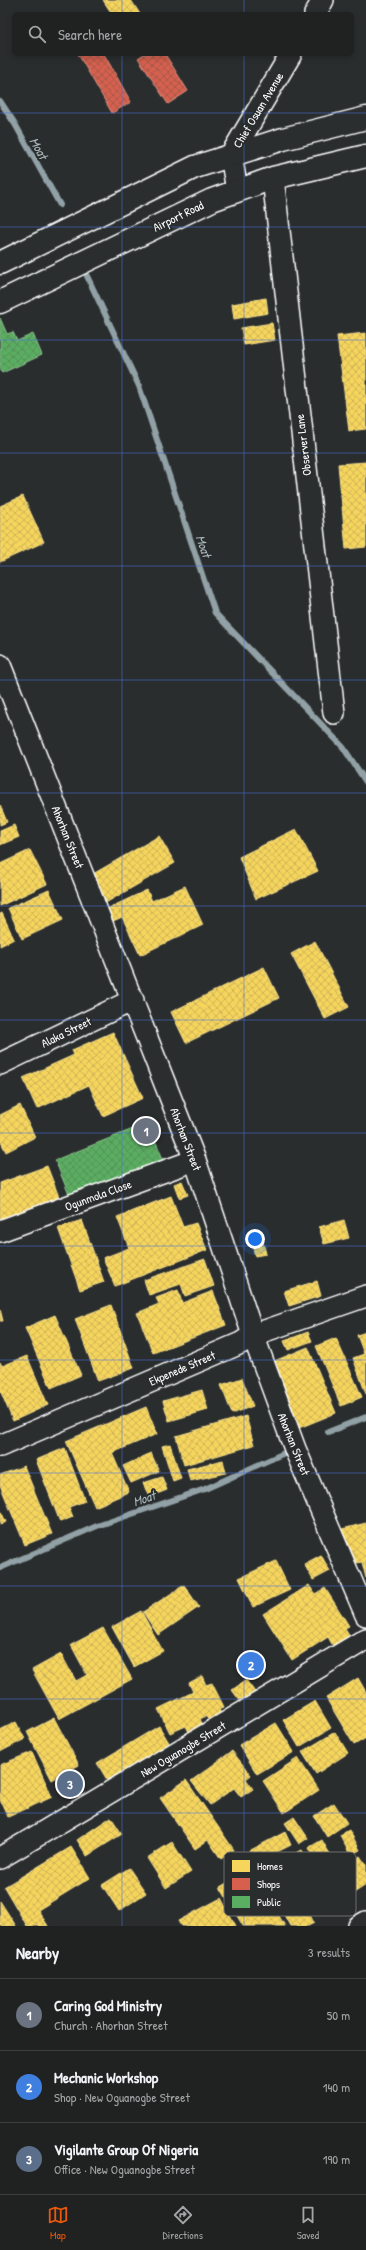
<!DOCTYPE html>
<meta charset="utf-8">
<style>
body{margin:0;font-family:"Patrick Hand",sans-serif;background:#2d2f2f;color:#f1f3f6}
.you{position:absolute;left:255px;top:1239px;width:14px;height:14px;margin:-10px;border:3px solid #fff;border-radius:50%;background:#1a73e8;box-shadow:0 0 0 6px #1a73e833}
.badge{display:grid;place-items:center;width:26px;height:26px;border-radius:50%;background:#ea580c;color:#fff;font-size:13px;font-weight:700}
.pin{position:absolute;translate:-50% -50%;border:2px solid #fff;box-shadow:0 1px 4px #0006}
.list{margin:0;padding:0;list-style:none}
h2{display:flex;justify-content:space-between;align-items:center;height:52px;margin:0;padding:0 16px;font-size:17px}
h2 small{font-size:13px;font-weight:400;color:#a2a4a5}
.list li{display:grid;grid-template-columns:26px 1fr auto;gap:12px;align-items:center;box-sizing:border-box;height:72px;padding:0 16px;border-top:1px solid #3d3f40}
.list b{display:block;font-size:15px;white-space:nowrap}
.list p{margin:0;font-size:13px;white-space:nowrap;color:#a2a4a5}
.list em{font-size:13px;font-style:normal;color:#a2a4a5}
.icon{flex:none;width:22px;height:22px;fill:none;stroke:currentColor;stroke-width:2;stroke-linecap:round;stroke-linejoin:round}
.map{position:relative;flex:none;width:366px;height:1926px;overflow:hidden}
.search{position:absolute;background:#202222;box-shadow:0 2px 6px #0003;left:12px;right:12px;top:12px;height:44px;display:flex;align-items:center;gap:10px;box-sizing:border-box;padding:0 14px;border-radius:6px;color:#a2a4a5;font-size:15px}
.sheet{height:268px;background:#202222}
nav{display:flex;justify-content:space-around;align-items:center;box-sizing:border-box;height:56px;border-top:1px solid #3d3f40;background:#202222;font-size:11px;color:#a2a4a5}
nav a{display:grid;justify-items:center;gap:2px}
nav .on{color:#ea580c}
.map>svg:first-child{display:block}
.homes{fill:url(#homes-cross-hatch);stroke:#f9e28d}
.shops{fill:url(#shops-cross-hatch);stroke:#e29082}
.public{fill:url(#public-cross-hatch);stroke:#8cc690}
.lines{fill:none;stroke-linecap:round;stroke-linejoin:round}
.stream{stroke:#91a1a6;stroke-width:6}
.minor-casing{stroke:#fff;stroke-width:24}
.secondary-casing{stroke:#fff;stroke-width:25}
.minor{stroke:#2a2d2e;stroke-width:21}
.secondary{stroke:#2a2d2e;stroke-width:22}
.grid{fill:none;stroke:#4a71e0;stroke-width:1;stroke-opacity:0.55}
.labels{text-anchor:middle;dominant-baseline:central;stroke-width:4;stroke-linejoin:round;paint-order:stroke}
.street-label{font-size:12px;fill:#fff;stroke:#2a2d2e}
.water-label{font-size:13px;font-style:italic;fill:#acb9bc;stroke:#2a2d2e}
.key{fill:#2a2d2e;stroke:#6a6c6d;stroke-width:1}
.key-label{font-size:11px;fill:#fff}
</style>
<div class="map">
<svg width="366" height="1926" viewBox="0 0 366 1926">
<defs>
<pattern id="homes-cross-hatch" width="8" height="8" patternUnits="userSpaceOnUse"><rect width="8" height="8" fill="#f6d55c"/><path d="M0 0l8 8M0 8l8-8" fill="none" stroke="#ccb358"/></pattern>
<pattern id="shops-cross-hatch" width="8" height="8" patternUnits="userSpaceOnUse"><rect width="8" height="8" fill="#d6604d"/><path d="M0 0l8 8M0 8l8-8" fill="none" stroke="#a6594d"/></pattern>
<pattern id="public-cross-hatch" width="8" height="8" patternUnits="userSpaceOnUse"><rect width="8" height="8" fill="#5aae61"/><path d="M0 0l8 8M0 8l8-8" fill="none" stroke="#56915b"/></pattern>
</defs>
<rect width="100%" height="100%" fill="#2a2d2e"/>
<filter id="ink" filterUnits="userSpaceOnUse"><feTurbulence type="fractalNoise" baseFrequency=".025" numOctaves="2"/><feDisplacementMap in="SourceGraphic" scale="8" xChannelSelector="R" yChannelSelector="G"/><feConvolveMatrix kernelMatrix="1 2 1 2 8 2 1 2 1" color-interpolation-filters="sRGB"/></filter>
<g filter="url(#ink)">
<path class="homes" d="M103,0H131L140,14H112Z
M266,298L268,313L234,319L232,304Z
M272,323L275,340L244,345L241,328Z
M366,333V429L349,431L337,336Z
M366,462V547L346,549L338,464Z
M23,496L44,542L0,562V506Z
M0,805L7,822L0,825Z
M14,825L19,837L0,845V831Z
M296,829L318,871L256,899L239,857Z
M159,836L175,863L95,909L79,882Z
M30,850L47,884L0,906V864Z
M185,886L203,925L140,955L122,917L100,927L94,915L147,890L152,901Z
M49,890L63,920L22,939L8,908Z
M2,913L14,939L0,946V914Z
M315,941L349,1007L325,1019L291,954Z
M264,967L279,998L186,1043L171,1012Z
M113,1032L143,1098L103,1116L89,1085L37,1109L23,1078L74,1055L72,1050Z
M20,1105L35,1137L6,1152L0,1140V1115Z
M47,1166L61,1202L0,1224V1183Z
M182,1181L188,1195L179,1198L174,1184Z
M171,1196L183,1227L196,1223L207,1250L115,1286L103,1258L129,1248L117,1217Z
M82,1220L104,1282L80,1290L58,1228Z
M344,1220L349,1238L324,1244L319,1227Z
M262,1238L266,1254L255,1256L251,1241Z
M205,1259L214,1286L185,1296L181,1284L149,1295L144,1280Z
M317,1281L321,1296L289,1306L284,1291Z
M178,1290L182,1303L213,1291L226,1325L153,1353L137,1313L159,1304L156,1298Z
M111,1305L134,1368L98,1381L75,1319Z
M0,1309L3,1321H0Z
M55,1315L81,1375L51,1388L25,1328Z
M308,1332L312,1341L288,1350L284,1341Z
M366,1332V1394L353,1358L364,1354L357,1335Z
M336,1338L362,1397L341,1406L316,1346Z
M308,1347L336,1413L299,1428L272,1362Z
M27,1356L48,1405L13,1421L0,1390V1362L2,1366Z
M242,1378L253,1406L232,1414L221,1385Z
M202,1390L208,1410L169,1421L163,1401Z
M146,1407L157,1434L112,1453L129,1492L95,1507L66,1441Z
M246,1416L254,1445L184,1465L176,1436Z
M170,1444L181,1478L173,1481L162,1446Z
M65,1448L85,1501L69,1507L73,1517L60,1522L36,1460Z
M151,1453L159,1471L131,1483L123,1466Z
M223,1460L226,1473L190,1481L187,1469Z
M24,1466L52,1534L25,1545L0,1485V1475Z
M162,1477L167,1490L149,1497L143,1483Z
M0,1509L6,1522L0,1525Z
M366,1523V1578L362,1562L351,1564L342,1529Z
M321,1555L330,1571L313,1580L304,1564Z
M276,1561L290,1590L253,1607L239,1578Z
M184,1585L199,1607L158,1635L143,1612Z
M309,1585L315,1594L325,1588L349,1626L345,1628L353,1641L336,1651L328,1637L292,1660L263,1614Z
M141,1611L163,1651L134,1667L112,1627Z
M103,1628L132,1679L59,1719L32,1670L61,1654L76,1681L87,1675L71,1645Z
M202,1676L206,1685L212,1683L224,1707L219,1710L223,1716L210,1723L206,1716L200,1719L204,1728L190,1734L186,1726L170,1733L158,1709L193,1692L189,1683Z
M358,1678L366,1692V1738L354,1745L326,1698Z
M246,1680L257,1695L243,1705L232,1690Z
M315,1701L331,1728L299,1747L283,1720Z
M54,1718L79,1765L52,1780L27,1732Z
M16,1722L25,1739L0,1752V1730Z
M276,1723L294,1752L257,1774L239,1745Z
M159,1726L171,1746L109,1783L97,1763Z
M335,1732L348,1753L316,1774L302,1752Z
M232,1751L251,1775L246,1779L253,1789L241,1797L234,1788L210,1805L191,1781Z
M32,1752L52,1797L8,1817L0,1800V1765Z
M298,1758L319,1790L284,1813L263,1781Z
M186,1780L234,1850L221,1859L208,1840L195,1849L160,1798Z
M334,1803L347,1823L327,1837L314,1816Z
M111,1817L122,1834L87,1856L77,1840Z
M294,1817L308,1838L299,1844L285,1823Z
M349,1830L360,1850L350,1855L340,1835Z
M285,1832L291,1845L255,1863L249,1851Z
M322,1840L336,1865L322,1873L308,1848Z
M172,1842L191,1872L166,1888L147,1858Z
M71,1847L90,1878L38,1910L48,1926H27L4,1887Z
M302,1850L329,1900L308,1911L314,1923L308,1926H290L261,1872Z
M360,1856L366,1865V1885L340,1902L325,1879Z
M129,1868L146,1893L119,1911L102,1885Z
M251,1869L285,1926H243L220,1887Z
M221,1898L236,1926H181L178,1921Z
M0,1901L16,1926H0Z"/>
<path class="shops" d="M78,54H104L131,102L112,113Z
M144,54H165L188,91L168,104L138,58Z"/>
<path class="public" d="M0,318L7,334L13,332L17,341L33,334L42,355L2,373L0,368Z
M148,1123L163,1159L70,1197L55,1160Z"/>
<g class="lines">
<path class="stream" d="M0,101L15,124L60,205
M87,276L139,386L215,613L343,747L366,782
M328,1432L366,1417
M0,1568L97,1526L205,1489L291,1450"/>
<g class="minor-casing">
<path id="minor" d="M315,14L323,0
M273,178L334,713
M237,191L231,155L291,54
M0,665L195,1160L253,1335L295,1449L366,1615
M0,1064L133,1000
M0,1231L195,1160
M0,1446L241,1343L253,1335L366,1296
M0,1858L366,1639
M359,1926L366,1922"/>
</g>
<g class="secondary-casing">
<path id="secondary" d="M0,263L195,167L283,139L366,118
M0,302L212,200L273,178L366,156"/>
</g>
<use href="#minor" class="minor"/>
<use href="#secondary" class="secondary"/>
</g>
</g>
<path class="grid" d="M122,0V14M244,0V14M122,54V1926M244,54V1926M0,113H366M0,227H366M0,340H366M0,453H366M0,566H366M0,680H366M0,793H366M0,906H366M0,1020H366M0,1133H366M0,1246H366M0,1360H366M0,1473H366M0,1586H366M0,1699H366M0,1813H366"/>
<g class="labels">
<g class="street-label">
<text transform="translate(258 110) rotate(-59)">Chief Osuan Avenue</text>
<text transform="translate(178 216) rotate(-26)">Airport Road</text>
<text transform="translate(303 445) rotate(-97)">Observer Lane</text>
<text transform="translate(68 837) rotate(68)">Ahorhan Street</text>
<text transform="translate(66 1032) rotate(-26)">Alaka Street</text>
<text transform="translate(186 1139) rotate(69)">Ahorhan Street</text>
<text transform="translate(98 1195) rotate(-20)">Ogunmola Close</text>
<text transform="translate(182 1368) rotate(-23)">Ekpenede Street</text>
<text transform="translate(294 1444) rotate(68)">Ahorhan Street</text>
<text transform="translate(183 1749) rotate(-31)">New Oguanogbe Street</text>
</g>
<g class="water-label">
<text transform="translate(39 148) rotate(60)">Moat</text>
<text transform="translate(204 546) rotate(71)">Moat</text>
<text transform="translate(144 1498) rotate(-19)">Moat</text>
</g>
</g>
<rect x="224" y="1852" width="132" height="64" rx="6" class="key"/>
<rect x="232" y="1860" width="18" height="12" fill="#f6d55c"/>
<rect x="232" y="1878" width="18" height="12" fill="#d6604d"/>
<rect x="232" y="1896" width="18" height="12" fill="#5aae61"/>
<g class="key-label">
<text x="257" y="1870">Homes</text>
<text x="257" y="1888">Shops</text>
<text x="257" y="1906">Public</text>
</g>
</svg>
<div class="you"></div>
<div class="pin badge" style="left:146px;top:1131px;background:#6b7280">1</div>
<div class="pin badge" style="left:251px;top:1665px;background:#3f7fe0">2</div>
<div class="pin badge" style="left:70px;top:1784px;background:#5c6f8a">3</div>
<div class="search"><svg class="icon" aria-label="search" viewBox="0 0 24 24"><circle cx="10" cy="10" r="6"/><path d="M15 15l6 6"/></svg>Search here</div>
</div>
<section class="sheet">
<h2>Nearby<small>3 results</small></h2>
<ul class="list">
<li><span class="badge" style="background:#6b7280">1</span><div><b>Caring God Ministry</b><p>Church · Ahorhan Street</p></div><em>50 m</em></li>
<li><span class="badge" style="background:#3f7fe0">2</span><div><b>Mechanic Workshop</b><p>Shop · New Oguanogbe Street</p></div><em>140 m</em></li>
<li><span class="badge" style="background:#5c6f8a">3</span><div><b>Vigilante Group Of Nigeria</b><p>Office · New Oguanogbe Street</p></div><em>190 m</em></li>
</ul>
</section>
<nav>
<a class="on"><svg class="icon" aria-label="map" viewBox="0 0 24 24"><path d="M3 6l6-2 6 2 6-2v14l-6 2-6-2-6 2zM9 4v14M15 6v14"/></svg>Map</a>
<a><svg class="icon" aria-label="directions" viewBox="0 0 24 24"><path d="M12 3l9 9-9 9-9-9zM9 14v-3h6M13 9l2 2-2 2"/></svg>Directions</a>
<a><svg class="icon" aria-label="saved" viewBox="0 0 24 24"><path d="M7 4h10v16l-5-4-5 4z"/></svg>Saved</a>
</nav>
